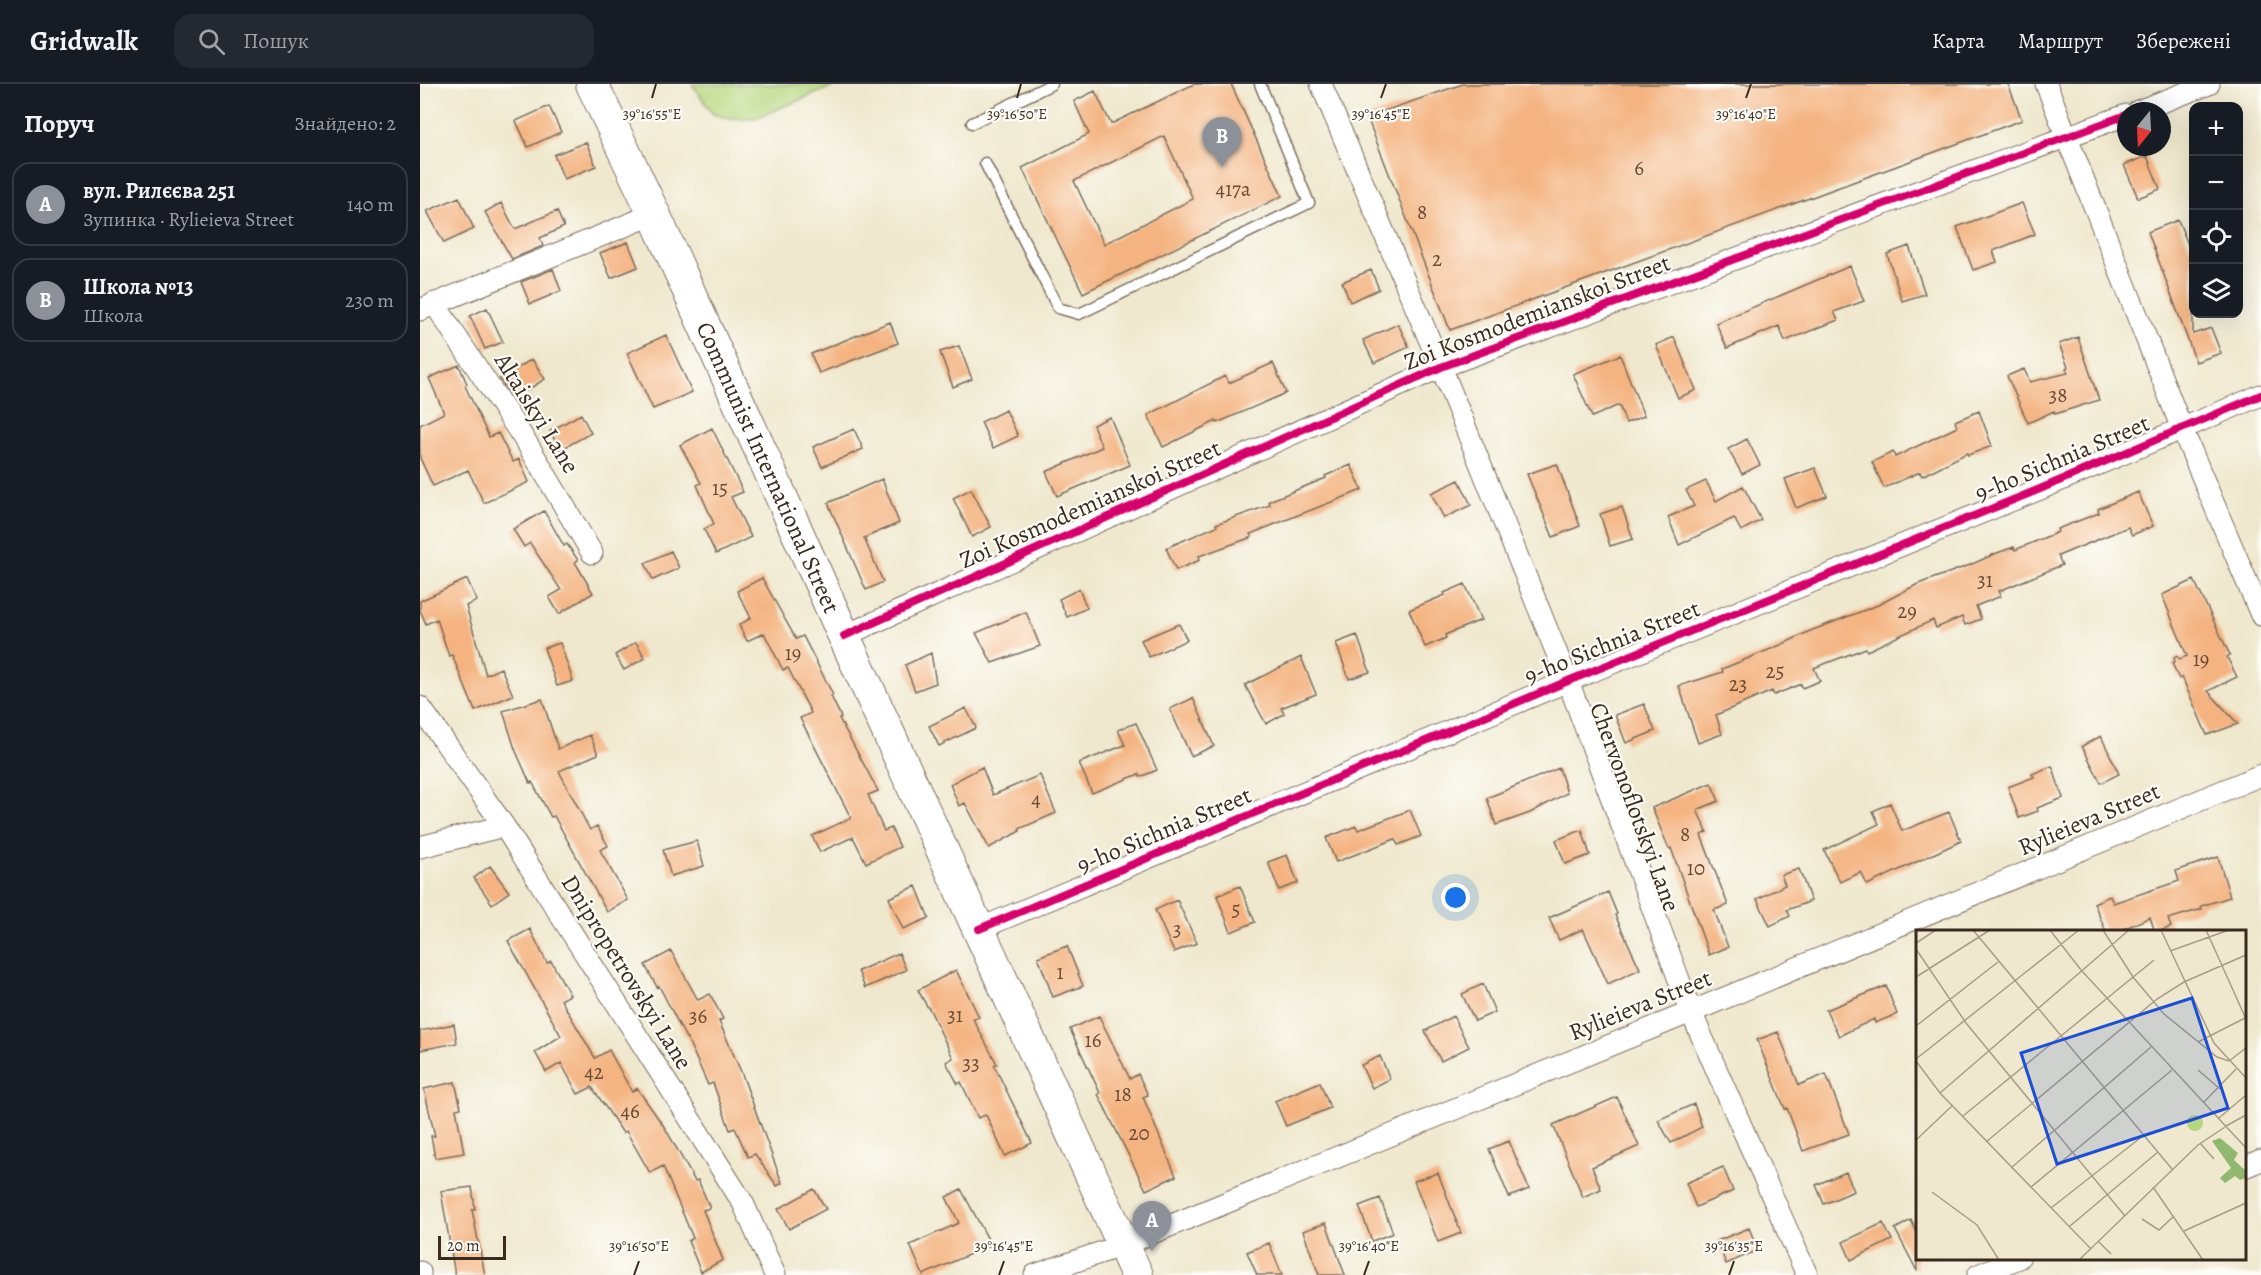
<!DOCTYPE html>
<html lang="uk">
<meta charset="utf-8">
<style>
body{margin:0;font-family:Alegreya,serif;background:#242831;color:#f1f3f6}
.controls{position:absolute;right:18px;top:18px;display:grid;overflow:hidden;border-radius:12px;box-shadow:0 6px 24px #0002}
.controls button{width:54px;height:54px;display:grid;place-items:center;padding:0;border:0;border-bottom:2px solid #363941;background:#171b24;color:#f1f3f6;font:30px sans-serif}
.compass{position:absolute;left:1697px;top:18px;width:54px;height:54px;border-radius:50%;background:#171b24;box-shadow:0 6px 24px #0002;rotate:198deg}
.scale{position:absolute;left:18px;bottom:15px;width:68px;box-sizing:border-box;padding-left:6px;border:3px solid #3b2a1e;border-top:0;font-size:16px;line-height:21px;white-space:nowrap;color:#3b2a1e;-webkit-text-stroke:4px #fdfcf7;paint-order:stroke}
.you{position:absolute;left:1036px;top:814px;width:21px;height:21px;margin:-15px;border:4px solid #fff;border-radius:50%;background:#1a73e8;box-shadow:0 0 0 9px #1a73e833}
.badge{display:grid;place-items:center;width:39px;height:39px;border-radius:50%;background:#8c9099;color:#fff;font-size:20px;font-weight:700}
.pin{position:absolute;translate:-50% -50px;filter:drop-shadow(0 2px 3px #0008)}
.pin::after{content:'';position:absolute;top:32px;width:21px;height:18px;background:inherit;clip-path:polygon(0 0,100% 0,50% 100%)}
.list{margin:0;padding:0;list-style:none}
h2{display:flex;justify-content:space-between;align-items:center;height:78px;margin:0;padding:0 24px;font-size:26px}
h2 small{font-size:20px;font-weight:400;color:#9ea1a6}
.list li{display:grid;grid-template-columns:39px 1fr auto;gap:18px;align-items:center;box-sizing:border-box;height:84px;margin:0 12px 12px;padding:0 12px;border:2px solid #363941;border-radius:18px}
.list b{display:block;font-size:22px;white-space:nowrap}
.list p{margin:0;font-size:20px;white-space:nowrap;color:#9ea1a6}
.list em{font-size:20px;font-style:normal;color:#9ea1a6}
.icon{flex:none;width:33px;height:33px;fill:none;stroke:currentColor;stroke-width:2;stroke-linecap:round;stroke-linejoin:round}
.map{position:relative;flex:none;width:1841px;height:1191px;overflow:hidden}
header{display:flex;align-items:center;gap:36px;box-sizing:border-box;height:84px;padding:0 30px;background:#171b24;border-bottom:2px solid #363941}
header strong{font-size:28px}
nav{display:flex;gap:33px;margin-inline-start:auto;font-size:21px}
.search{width:420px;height:54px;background:#242831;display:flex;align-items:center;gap:15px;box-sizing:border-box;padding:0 21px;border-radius:18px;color:#9ea1a6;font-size:22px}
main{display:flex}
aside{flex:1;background:#171b24}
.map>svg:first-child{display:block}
.green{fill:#b6d77f;stroke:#78804e;stroke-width:1.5}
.building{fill:#f4b380;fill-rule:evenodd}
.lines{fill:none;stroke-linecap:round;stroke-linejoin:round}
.lane-casing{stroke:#7a6c5c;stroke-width:13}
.street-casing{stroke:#7a6c5c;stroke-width:23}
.primary-casing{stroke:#7a6c5c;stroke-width:34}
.lane{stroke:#fff;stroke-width:10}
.street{stroke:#fff;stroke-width:21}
.primary{stroke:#fff;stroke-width:32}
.cycleway-casing{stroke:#fdfcf7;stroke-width:11}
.cycleway{stroke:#d6006c;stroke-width:8}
.ticks{fill:none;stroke:#3b2a1e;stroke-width:2}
.labels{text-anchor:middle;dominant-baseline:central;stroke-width:4.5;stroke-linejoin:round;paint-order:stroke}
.number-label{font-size:21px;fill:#694c36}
.street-label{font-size:24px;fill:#3b2a1e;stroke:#fdfcf7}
.inset-road{fill:none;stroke:#a79c88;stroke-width:1.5}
.view{fill:#1d4ed8;fill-opacity:0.15;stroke:#1d4ed8;stroke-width:3}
.inset-edge{fill:none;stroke:#3b2a1e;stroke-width:3}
.ticks-label{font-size:15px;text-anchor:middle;fill:#3b2a1e;stroke:#fdfcf7;stroke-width:4.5;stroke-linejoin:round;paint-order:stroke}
</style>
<header>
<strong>Gridwalk</strong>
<div class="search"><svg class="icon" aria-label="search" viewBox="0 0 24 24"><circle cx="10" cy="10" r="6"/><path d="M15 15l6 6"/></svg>Пошук</div>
<nav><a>Карта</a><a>Маршрут</a><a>Збережені</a></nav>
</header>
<main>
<aside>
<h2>Поруч<small>Знайдено: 2</small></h2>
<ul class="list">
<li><span class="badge">A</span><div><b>вул. Рилєєва 251</b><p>Зупинка · Rylieieva Street</p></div><em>140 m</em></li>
<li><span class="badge">B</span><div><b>Школа №13</b><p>Школа</p></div><em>230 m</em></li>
</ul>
</aside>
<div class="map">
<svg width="1841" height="1191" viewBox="0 0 1841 1191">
<rect width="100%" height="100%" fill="#fdfcf7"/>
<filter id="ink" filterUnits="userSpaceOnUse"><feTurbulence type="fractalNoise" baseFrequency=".0167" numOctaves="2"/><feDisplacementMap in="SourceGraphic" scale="12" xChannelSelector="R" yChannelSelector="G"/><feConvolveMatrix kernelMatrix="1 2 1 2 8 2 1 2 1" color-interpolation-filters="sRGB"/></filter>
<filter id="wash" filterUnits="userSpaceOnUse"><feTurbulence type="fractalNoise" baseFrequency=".008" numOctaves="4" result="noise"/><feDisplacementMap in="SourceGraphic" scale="24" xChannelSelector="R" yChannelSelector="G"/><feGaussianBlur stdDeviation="1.35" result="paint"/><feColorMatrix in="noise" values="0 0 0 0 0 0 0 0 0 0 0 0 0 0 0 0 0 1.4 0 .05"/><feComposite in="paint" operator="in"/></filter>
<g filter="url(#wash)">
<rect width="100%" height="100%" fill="#efe8ce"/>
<path class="green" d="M272,0H419L336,34H308L293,30Z"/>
<g id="blocks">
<path class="building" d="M774,0H811L862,112L663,209L602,84L669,50L654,17L675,7L691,40ZM744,52L773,115L684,160L654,97Z
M1043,0H1588L1602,36L1030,246L947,33Z
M129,22L141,48L108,63L96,37Z
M166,58L176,82L144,95L134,71Z
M1727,72L1740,105L1718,114L1704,81Z
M39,113L54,145L24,159L7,127Z
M81,119L95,145L137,127L144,143L120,154L123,162L92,175L65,128Z
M1602,119L1615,150L1573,167L1577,178L1553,186L1537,143Z
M1758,136L1770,165L1773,164V250L1791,244L1801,269L1776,278L1728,148Z
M208,158L218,183L191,194L180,169Z
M1489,162L1505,210L1482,217L1467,170Z
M1430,182L1444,217L1414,228L1418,236L1365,257L1359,242L1307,264L1296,239Z
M133,185L141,207L110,220L101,198Z
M951,186L959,205L930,218L922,198Z
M67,224L83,258L65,265L50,232Z
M470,238L478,259L399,289L391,270Z
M978,240L989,263L954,279L943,256Z
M246,251L272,308L233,325L207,269Z
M1254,253L1276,306L1258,314L1236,261Z
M1658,253L1679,316L1635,330L1634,327L1608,339L1587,292L1604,285L1610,298L1648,289L1646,284L1648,283L1639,260Z
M539,262L552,295L533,303L520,268Z
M1200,271L1224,332L1206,339L1199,321L1172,333L1153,290Z
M112,275L125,295L93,315L80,295Z
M853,279L866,309L797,339L796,337L743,363L728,331L805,292L809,299Z
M39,281L47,300L45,302L69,353L78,349L93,378L99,375L109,398L64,419L48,386L13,402L0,374V341L24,329L9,294Z
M586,326L598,352L573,364L561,338Z
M1559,327L1572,362L1548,371L1547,369L1502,392L1500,388L1464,404L1452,378L1473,368L1475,373L1537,343L1535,337Z
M161,330L171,349L140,366L130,347Z
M690,333L710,381L637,412L626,388L682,363L673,341Z
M292,344L323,408L311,413L331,453L296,470L284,445L294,440L277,401L281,399L260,361Z
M434,345L443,365L402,383L393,363Z
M1327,355L1340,381L1322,390L1308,365Z
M1137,380L1160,442L1133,453L1107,390Z
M931,381L942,406L830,450L832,453L779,472L780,476L756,486L746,464L797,442L796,440L850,421L849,417L906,394L905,392Z
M1395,384L1407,412L1376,424L1365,395Z
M462,395L479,439L444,454L463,498L446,506L408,419Z
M1039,396L1051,421L1024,434L1011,409Z
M1286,397L1296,417L1323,402L1341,436L1321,447L1314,434L1259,461L1248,433L1274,422L1266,406Z
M551,405L571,443L552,453L533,414Z
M1718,408L1733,442L1712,451L1708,443L1638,472L1642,481L1579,507L1581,512L1556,522L1561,535L1545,541L1542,533L1516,544L1513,536L1447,567L1446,564L1394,584L1400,597L1382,604L1381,600L1354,611L1352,607L1296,631L1302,650L1278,659L1259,602L1303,588L1302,585L1363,560L1390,547L1458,521L1498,500L1550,481L1577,469L1594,463L1595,466L1638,448L1637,445L1679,429L1678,425Z
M1202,423L1213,455L1190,462L1180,430Z
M124,427L144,462L147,460L158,476L155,478L173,509L139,530L129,513L141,506L110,459L104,463L93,445Z
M251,467L259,484L233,496L225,479Z
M342,494L376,555L383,552L413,611L411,612L421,633L419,634L458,707L448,711L464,747L471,744L480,763L446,779L433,753L400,768L392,752L431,734L380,634L391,629L368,584L363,586L344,549L327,557L319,541L331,534L317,507Z
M47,495L57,517L46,522L66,591L81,584L93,611L55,627L32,571L29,572L17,535L6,540L0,526V517Z
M1774,496L1810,571L1807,573L1817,593L1788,607L1818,640L1787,651L1762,593L1759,595L1752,579L1755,578L1754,574L1756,572L1760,575L1767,572L1742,511Z
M1045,500L1061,536L1025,551L1026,554L1005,563L989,526L1025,511L1024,509Z
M659,505L667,524L647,533L639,515Z
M606,528L620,562L572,579L556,549Z
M759,540L767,556L729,573L721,556Z
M937,551L950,588L929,595L916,559Z
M216,558L225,574L204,586L195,571Z
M140,559L153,597L137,602L124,564Z
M511,569L516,599L495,607L485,581Z
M881,573L896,610L861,624L864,630L846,640L825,601Z
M773,614L794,662L771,672L750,625Z
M122,615L138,665L170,651L178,670L139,687L170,746L177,742L188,762L180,766L208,816L187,828L134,732L131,733L112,698L110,699L95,665L83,627Z
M1224,620L1235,647L1206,659L1195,631Z
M546,624L556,644L519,662L509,642Z
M716,639L737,686L720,693L719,690L672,709L659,679L705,661L698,646Z
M1681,652L1699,690L1681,699L1662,662Z
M1632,682L1643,714L1617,724L1618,727L1599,734L1588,703L1614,693L1612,690Z
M562,683L573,711L620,691L636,729L599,745L600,747L569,764L545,719L539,722L530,700Z
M1139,684L1147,709L1110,729L1076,741L1067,714Z
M1291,699L1299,717L1277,726L1287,748L1281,751L1308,821L1294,826L1308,863L1289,871L1251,764L1249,765L1232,724Z
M1470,719L1482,747L1529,728L1541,757L1447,801L1441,788L1420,798L1404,766L1459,740L1453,727Z
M990,726L1001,752L978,761L975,755L916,778L906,754L936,742L938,746Z
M1162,746L1170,771L1145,780L1136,756Z
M277,757L284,782L251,792L243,766Z
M867,771L878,799L859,806L848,778Z
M1798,773L1810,813L1781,822L1782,825L1748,835L1751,843L1738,848H1735L1730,833L1697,848H1686L1674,819L1690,812L1693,819L1759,797L1756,787Z
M70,782L89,808L72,820L54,794Z
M1379,785L1391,817L1367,826L1370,832L1350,842L1337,815L1365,801L1361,791Z
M496,802L509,834L483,845L469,814Z
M820,802L835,838L811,848L797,812Z
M1188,808L1197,830L1195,831L1220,885L1188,900L1163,845L1139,856L1129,834Z
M757,816L777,859L754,868L735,826Z
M110,845L127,879L131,877L150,911L141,916L175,974L189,966L212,1008L217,1004L245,1044L275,1097L278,1096L290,1124L283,1126L303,1176L281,1188L268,1157L273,1154L243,1082L230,1089L206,1047L203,1049L172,1003L158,1010L141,979L126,988L115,968L141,952L88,857Z
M647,862L663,902L633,913L618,873Z
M251,867L278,916L290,910L303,935L299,937L322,990L362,1099L357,1102L335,1070L328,1073L315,1044L310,1046L293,999L288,1001L267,954H266L239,902L237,903L225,881Z
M479,869L486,886L445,904L438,887Z
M536,886L559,933L553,935L577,980L574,981L612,1059L585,1072L566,1031L558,1034L541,998L538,1000L526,978L533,974L509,924H508L498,906Z
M1063,900L1075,928L1055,937L1042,910Z
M1466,902L1477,930L1455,939L1454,935L1419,952L1406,926Z
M679,932L710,995L718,990L728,1011L723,1013L756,1092L726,1106L678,1010L680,1009L650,945Z
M1033,932L1049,963L1021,977L1005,947Z
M34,940L37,959L0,966V947Z
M1358,948L1379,1001L1406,990L1429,1050L1383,1067L1367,1024L1365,1025L1337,956Z
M960,972L970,995L952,1004L941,981Z
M35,998L41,1024L36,1025L44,1069L15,1074L11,1052H15L4,1005Z
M900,998L910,1024L866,1042L855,1017Z
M1197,1013L1219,1062L1172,1083L1181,1105L1163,1113L1133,1041Z
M1274,1020L1282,1043L1251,1059L1238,1036Z
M1089,1057L1109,1105L1089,1113L1069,1065Z
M1303,1083L1313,1107L1276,1123L1266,1099Z
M1426,1088L1434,1107L1404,1120L1396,1101Z
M1018,1089L1041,1149L1018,1158L994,1097Z
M52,1103L55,1125L52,1126L65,1191H35L21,1107Z
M394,1105L406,1125L369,1145L358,1125Z
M541,1105L571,1161L503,1191L490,1161L539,1139L526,1113Z
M960,1114L973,1149L952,1157L939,1122Z
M1491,1136L1497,1149V1187L1475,1145Z
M906,1139L925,1191H899L883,1147Z
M1463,1139L1472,1156L1431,1176L1423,1158Z
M1329,1144L1338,1166L1306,1180L1297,1157Z
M849,1159L862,1191H837L827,1168Z"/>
</g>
</g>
<g filter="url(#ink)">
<use href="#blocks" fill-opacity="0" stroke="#7a6c5c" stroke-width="1.5"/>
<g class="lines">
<g class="lane-casing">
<path id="lane" d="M552,39L632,0
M565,79L638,224L659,230L889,119L840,0"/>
</g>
<g class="street-casing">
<path id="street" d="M901,0L1021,283L1148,597L1271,928L1387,1191
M1626,0L1762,345L1841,531
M1718,27L1789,0
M14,219L108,361L172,469
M0,226L234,130
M424,552L1021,283L1706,31
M0,623L84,742L323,1119L355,1191
M0,763L84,742
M559,845L1148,597L1620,405L1841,311
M1824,1083L1841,1076
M0,1188V1191
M615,1191L703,1161L1271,928L1841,691
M1558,1191L1599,1174"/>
</g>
<g class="primary-casing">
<g id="primary">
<path id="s1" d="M172,0L234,130L424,552L717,1191"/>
</g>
</g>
<use href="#lane" class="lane"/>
<use href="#street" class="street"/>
<use href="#primary" class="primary"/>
<g class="cycleway-casing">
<path id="cycleway" d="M424,552L1021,283L1706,31
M559,845L1148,597L1620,405L1841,311"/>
</g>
<use href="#cycleway" class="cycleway"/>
</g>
</g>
<path class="ticks" d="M232,14L236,0M597,14L601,0M961,14L966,0M1326,14L1331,0M214,1191L219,1177M579,1191L584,1177M944,1191L949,1177M1309,1191L1314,1177"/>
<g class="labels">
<g class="number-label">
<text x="1219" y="84">6</text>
<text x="813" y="105">417а</text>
<text x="1002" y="128">8</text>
<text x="1017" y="175">2</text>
<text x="1638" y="311">38</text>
<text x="300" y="404">15</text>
<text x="1565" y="496">31</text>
<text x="1487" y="527">29</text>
<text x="373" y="569">19</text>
<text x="1781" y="575">19</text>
<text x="1355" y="587">25</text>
<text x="1318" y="600">23</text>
<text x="616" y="715">4</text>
<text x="1265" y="750">8</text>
<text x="1276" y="784">10</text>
<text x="816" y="825">5</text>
<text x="757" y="845">3</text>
<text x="640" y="888">1</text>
<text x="535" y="931">31</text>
<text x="278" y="932">36</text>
<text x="673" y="956">16</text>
<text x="551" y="979">33</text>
<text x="174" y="988">42</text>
<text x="703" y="1010">18</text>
<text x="210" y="1027">46</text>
<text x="719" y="1049">20</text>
</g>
<g class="street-label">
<text transform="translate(1117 228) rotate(-21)">Zoi Kosmodemianskoi Street</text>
<text transform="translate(117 329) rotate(58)">Altaiskyi Lane</text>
<text transform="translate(1642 374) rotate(-23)">9-ho Sichnia Street</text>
<text stroke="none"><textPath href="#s1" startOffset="422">Communist International Street</textPath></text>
<text transform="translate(670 420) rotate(-24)">Zoi Kosmodemianskoi Street</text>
<text transform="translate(1192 558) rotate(-22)">9-ho Sichnia Street</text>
<text transform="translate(1215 723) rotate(70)">Chervonoflotskyi Lane</text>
<text transform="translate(1669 735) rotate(-23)">Rylieieva Street</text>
<text transform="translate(744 746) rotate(-23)">9-ho Sichnia Street</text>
<text transform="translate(207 888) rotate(58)">Dnipropetrovskyi Lane</text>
<text transform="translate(1220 921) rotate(-22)">Rylieieva Street</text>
</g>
</g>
<g transform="translate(1496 846)">
<rect width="330" height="330" fill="#efe8ce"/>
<path d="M271 193a8 8 0 1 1 16 0a8 8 0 1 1-16 0Z" fill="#b6d77f"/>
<path d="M304,208L322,223L318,230L330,241V248L324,250L319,246L309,253L304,248L315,238L296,211Z" fill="#90b86e"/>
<path class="inset-road" d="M57,0L256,239M134,0L165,40L330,218M187,0L217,47L248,84L301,127L313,131M245,0L298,113L330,148M290,0L330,89M0,13L20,0M0,19L50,93L209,286M254,21L313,0M0,47L74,0M0,96L82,32M282,112L329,88M0,129L163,0M0,131L24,163L175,319M313,131L330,118M282,140L304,159M24,163L213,0M288,172L320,139M47,186L238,30M303,188L330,165M310,196L330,185M0,210L37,175M70,212L241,69L268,52L330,25M284,213L298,229M95,238L235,117M115,257L256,140M237,257L287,330M16,262L61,295L83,330M135,278L228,205M226,289L243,300L258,286M154,296L242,222M268,301L330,273M182,311L195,324M163,330L282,215L309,197"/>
<path class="view" d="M276,68L312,178L141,234L105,123Z"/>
<rect width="330" height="330" class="inset-edge"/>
</g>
<g class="ticks-label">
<text x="232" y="35">39°16'55"E</text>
<text x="597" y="35">39°16'50"E</text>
<text x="961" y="35">39°16'45"E</text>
<text x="1326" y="35">39°16'40"E</text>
<text x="219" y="1167">39°16'50"E</text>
<text x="584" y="1167">39°16'45"E</text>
<text x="949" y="1167">39°16'40"E</text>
<text x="1314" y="1167">39°16'35"E</text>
</g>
</svg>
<div class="controls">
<button>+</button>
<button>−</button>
<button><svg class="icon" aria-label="locate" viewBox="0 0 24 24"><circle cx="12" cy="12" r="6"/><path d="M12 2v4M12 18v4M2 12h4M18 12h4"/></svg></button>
<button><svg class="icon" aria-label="layers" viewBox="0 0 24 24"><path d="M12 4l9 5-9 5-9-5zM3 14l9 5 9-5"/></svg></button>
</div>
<svg class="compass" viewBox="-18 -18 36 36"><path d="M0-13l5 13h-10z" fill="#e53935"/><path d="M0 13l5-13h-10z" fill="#9ea1a6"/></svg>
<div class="scale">20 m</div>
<div class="you"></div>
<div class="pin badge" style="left:732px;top:1167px">A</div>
<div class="pin badge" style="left:802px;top:83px">B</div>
</div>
</main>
